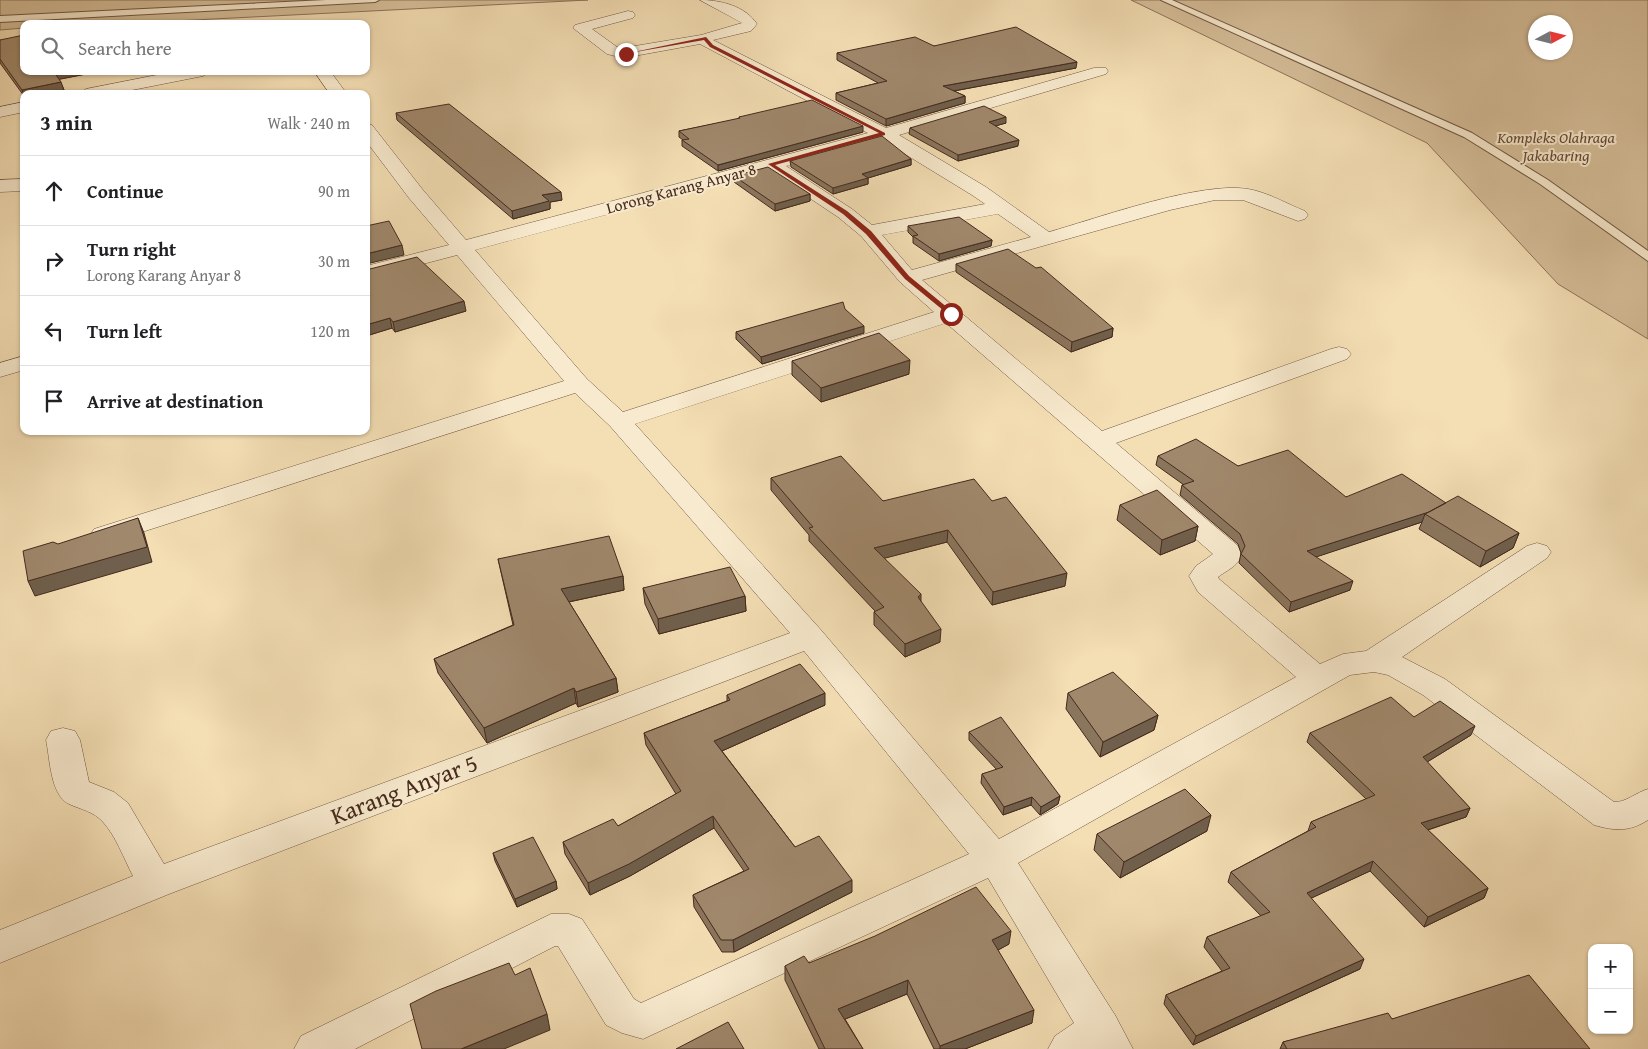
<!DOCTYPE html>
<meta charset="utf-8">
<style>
body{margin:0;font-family:"Gentium Book Plus",serif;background:#f6f6f6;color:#202124}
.controls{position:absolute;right:15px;bottom:15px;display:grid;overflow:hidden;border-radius:10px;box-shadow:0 1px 4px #0004}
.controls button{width:45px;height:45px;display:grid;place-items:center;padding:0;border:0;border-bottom:1px solid #e0e0e0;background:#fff;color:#202124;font:25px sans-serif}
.compass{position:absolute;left:1528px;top:15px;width:45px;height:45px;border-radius:50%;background:#fff;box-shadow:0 1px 4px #0004;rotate:83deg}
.stop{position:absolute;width:15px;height:15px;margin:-11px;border:4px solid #8f2418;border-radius:50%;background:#fff}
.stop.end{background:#8f2418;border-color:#fff;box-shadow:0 1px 5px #0008}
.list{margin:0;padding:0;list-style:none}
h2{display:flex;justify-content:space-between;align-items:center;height:65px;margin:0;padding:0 20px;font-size:21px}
h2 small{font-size:16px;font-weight:400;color:#757577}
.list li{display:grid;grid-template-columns:32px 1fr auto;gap:15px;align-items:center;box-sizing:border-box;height:70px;padding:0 20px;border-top:1px solid #e0e0e0}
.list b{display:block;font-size:19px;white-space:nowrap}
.list p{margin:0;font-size:16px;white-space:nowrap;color:#757577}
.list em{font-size:16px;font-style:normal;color:#757577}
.icon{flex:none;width:28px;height:28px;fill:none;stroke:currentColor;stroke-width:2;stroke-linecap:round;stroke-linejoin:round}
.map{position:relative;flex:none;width:1648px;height:1049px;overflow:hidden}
.search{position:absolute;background:#fff;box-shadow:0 1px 4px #0004;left:20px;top:20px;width:350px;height:55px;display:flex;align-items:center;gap:12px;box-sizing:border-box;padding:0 18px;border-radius:10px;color:#757577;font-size:19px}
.panel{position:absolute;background:#fff;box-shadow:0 1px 4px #0004;left:20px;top:90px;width:350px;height:345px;border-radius:10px}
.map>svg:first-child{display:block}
.green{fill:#d6bf9a;stroke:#8e745c;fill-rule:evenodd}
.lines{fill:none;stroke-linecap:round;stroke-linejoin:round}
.service-casing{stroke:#715743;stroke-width:2}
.minor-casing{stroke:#715743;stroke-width:1}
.service{fill:#f8eace;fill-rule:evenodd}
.minor{fill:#f8eace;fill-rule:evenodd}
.wall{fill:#8a755d;stroke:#452a1d}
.shaded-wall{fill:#705f4c;stroke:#452a1d}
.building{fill:#a0886c;stroke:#452a1d}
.route{fill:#8f2418}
.labels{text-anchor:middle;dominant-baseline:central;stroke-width:4;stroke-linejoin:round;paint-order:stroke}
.far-park-label{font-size:16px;font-style:italic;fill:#624836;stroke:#f8eace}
.far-street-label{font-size:16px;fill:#452a1d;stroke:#f8eace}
.near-street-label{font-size:24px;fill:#452a1d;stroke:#f8eace}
</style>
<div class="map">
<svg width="1648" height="1049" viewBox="0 0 1648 1049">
<rect width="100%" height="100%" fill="#f4deb4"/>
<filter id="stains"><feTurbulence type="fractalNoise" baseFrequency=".004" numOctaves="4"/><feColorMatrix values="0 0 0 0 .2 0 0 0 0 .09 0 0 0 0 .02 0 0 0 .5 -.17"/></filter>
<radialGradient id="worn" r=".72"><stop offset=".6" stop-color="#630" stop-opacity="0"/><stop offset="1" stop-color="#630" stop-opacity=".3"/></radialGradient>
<path class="green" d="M0,0H588L115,24H24V28L0,30Z
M1131,0H1648V339L1558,284L1427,143ZM1536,22H1566V52H1536Z"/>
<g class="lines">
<g class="service-casing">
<path id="service" d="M326,0H379L375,2L0,22V16Z
M1161,0H1172L1472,133L1548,180L1648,251V261L1540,184L1464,137Z"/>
</g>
<g class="minor-casing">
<path id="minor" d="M700,0C721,0 745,6 757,24L751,31L713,40L886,128L1094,68H1106L1108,71L1106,74L899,135L986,187L1049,232C1098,218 1201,181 1248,189C1267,192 1287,204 1305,211L1308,215L1305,219L1298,221L1243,200H1215L1170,210L922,280L1102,431L1331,349L1339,347L1347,349L1351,354L1347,359L1116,443L1237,545C1248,562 1230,568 1218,577L1219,579L1320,664L1343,654L1366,651L1527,546L1537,543L1547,546L1551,552L1547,558L1402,657L1445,679L1614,802C1625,803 1637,792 1648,789V820C1629,832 1615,831 1594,825L1423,695L1388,675L1374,672L1350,675L1018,863L1115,1015L1133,1049H1048L1055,1036L1074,1023L988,878L643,1039L622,1033L606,1025L558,946H555L355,1049H294L301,1036L551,914H569L582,919L634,999L641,1003L969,854L804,651L169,894L0,963V930L133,876C124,859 116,836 103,822C93,811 82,810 69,804C50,795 50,758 46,740L51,731L63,728L75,731L80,740L89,782L114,792L128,803L164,864L790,633L610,426L575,393L114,541L104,544L94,541L90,535L94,529L564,381L457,255L366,279V266L449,245L409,198L366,141V124L372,125L423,190L466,240L868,133L700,44L623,58L607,54L573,28L575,25L628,11L633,12L635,15L633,18L592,29L617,47L623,48L701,35L742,23ZM882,140L972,195L985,204L872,225L852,209L786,166ZM769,171L838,217L861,236L900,282L934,312L623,412L587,379L475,250ZM998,214L1031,237L912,270L882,235ZM946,323L1213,554L1196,566L1189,576L1198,592L1296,677L999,839L821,630L635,424Z
M177,71H211L203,76L112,94H78L86,89Z
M314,71H330L347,94H330Z
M24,102V112L0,117V107Z
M24,179V191L0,192V180Z
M24,356V370L0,377V363Z"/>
</g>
<use href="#service" class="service"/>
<use href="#minor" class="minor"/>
</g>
<path class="wall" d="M0,40L91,73L59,79L64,90L24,94V96L0,63Z
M934,46L1076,68L954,91L965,96V103L886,126L836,100V93L878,83L837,60V53Z
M396,113L562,200L550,202V209L513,219L397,120Z
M739,117L863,132L718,171L682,146V140H683L679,137V131L739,119Z
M1006,123L995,126L1018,146L958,161L909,134L910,128Z
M911,159V165L868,178V184L833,194L791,167L790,161Z
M734,176L810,194V201L775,211L734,182Z
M908,226L992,240L991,246L939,261L913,243V237L908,232Z
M956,264L1113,328L1112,337L1071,352L956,272Z
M366,270L466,311L395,332L392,328L366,336Z
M845,309L864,333L762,364L736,339V332Z
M792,361L909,374L821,402L792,375Z
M1158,456L1238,466L1346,497L1446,503L1519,533L1513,548L1480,567L1419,529L1422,522L1315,557L1350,590L1289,612L1239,563L1241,553L1238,544L1180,495L1182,485H1184L1156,465Z
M771,478L883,501H992L1065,586L992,605L947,542L884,558L921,602L940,642L905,657L874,625V612L875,611L809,541V535L771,490Z
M1120,505L1198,526L1195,541L1160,555L1117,520Z
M498,559L623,576L624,590L569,602L616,678L618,692L578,707L576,703L487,743L438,673L434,659L513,625Z
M643,588L745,596L746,611L659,634L645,604Z
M1068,693L1158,715L1154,730L1100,757L1066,709Z
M727,695L825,705L722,751L795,847L852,892L734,952H722L694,907L693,895L744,871L714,828L630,876L590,895L565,854L563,842L618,826L676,794L646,745L644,733L727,701Z
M1414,717L1471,735L1427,762L1470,808L1466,817L1428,830L1488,888L1484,898L1424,927L1370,871L1311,898L1360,969L1193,1045L1164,1004L1166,995L1222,971L1204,947L1207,937L1261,916L1228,882L1231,872L1308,831L1311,822L1366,799L1307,742L1310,733Z
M969,732L1060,796L1058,804L1040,815L1031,805L1003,815L981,783L982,774L997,770L969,740Z
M1207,831L1120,878L1094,850L1097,834Z
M493,853L556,881L557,889L517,907L495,861Z
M1009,944L998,950L1032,1023L965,1049H934L907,994L845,1019L863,1049H819L785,980V966L809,963Z
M1392,1019L1590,1049H1280L1283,1042Z"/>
<path class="shaded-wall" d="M1077,62L1076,68L943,93V86Z
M59,71H90L91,73L56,80L54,72Z
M61,82L64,90L43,94H24V95L22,90Z
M965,96V103L886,126V119Z
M1006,117V123L988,128L989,122Z
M863,126V132L718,171V165Z
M1019,140L1018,146L958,161V155Z
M911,159V165L868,178V184L833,194V188L862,174Z
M561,192L562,200L550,202V209L513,219L512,211L542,195Z
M810,194V201L775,211V204Z
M992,240L991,246L939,261V254Z
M402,245L404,255L366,264V254Z
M464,301L466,311L395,332L393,322Z
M390,318L392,328L366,336V325Z
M864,326V333L762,364L761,357Z
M1113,328L1112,337L1071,352L1072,342Z
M910,360L909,374L821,402V388Z
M1449,505L1425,514L1422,522L1304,561L1307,551Z
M138,518L144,533L152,562L35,596L28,581Z
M1198,526L1195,541L1160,555L1162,540Z
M948,530L947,542L874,561V548Z
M1519,533L1513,548L1480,567L1486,551Z
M1067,573L1065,586L992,605L993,592Z
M623,576L624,590L563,603L561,589Z
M1353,581L1350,590L1289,612L1291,602Z
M921,594V607L918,597Z
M745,596L746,611L659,634L658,619Z
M941,629L940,642L905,657V644Z
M616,678L618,692L578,707L576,692Z
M574,688L576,703L487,743L484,728Z
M825,693V705L715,754L714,741Z
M1158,715L1154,730L1100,757L1103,742Z
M1475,726L1471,735L1419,767L1423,757Z
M1060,796L1058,804L1040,815L1041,807Z
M1032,797L1031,805L1003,815L1004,807Z
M1470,808L1466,817L1418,833L1421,823Z
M1211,815L1207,831L1120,878L1124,862Z
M713,816L714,828L630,876L590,895L588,883Z
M1373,861L1370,871L1303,902L1307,893Z
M852,880V892L734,952L733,940Z
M556,881L557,889L517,907L515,899Z
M1488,888L1484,898L1424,927L1428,917Z
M1011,931L1009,944L991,954L992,940Z
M1364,959L1360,969L1193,1045L1196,1036Z
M908,980L907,994L838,1022V1009Z
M1034,1010L1032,1023L965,1049H940V1046Z
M547,1014L550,1030L504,1049H461Z"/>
<path class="building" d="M1016,27L1077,62L943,86L965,96L886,119L836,93L887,81L837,53L915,37L934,46Z
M24,35V71H59L54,72L61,82L22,90L0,59V40Z
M812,100L863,126L718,165L682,140L689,139L679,131L740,118L739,117Z
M449,104L561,192L542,195L549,201L512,211L396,113Z
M984,106L1006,117L989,122L1019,140L958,155L910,128Z
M882,136L911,159L862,174L868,178L833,188L790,161Z
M768,167L810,194L775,204L734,176Z
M959,217L992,240L939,254L913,236L918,235L908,226Z
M389,221L402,245L366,254V226Z
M1008,249L1036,268L1041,267L1113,328L1072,342L956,264Z
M417,257L464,301L393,322L390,318L366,325V270Z
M843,302L845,309L864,326L761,357L736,332Z
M879,333L910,360L821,388L792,361Z
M1196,439L1238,466L1288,450L1346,497L1402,474L1446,503L1429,512L1307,551L1353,581L1291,602L1241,554L1245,546L1240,534L1182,485L1194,481L1158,456Z
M841,456L883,501L974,479L992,501L1006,497L1067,573L993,592L948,530L874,548L921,594L918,597L941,629L905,644L874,612L884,607L809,528L813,527L771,478Z
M1157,490L1198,526L1162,540L1120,505Z
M1458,496L1519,533L1486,551L1425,514Z
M138,518L147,547L28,581L23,551L53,542L58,544Z
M609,536L623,576L561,589L616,678L576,692L574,688L484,728L434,659L514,625L498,559Z
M730,567L745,596L658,619L643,588Z
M800,664L825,693L714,741L795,847L819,836L852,880L733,940H721L693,895L749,869L713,816L629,864L588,883L563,842L613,819L618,826L681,791L644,733L730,700L727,695Z
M1113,672L1158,715L1103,742L1068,693Z
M1391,697L1414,717L1440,701L1475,726L1423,757L1470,808L1421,823L1488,888L1428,917L1373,861L1307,893L1364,959L1196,1036L1166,995L1230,968L1207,937L1270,912L1231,872L1316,827L1311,822L1375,795L1310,733Z
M1001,717L1060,796L1041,807L1032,797L1004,807L982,774L1003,767L969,732Z
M1185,789L1211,815L1124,862L1097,834Z
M533,837L556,881L515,899L493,853Z
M976,887L1011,931L992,940L1034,1010L940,1046L908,980L838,1009L863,1049H825L785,966L804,956L809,963L875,936Z
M509,963L515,975L530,968L547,1014L461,1049H422L410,1004L436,991Z
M1529,975L1590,1049H1287L1283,1042L1388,1013L1392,1019Z
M728,1022L744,1049H676Z"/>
<path class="route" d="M706,37L713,45L885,133V135L775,165L847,211L871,231L909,276L954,313V315H949L905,279L866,234L843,214L768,164L879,133L710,47L704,40L624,54Z"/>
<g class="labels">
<g class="far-park-label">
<text x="1556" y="137">Kompleks Olahraga<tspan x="1556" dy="18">Jakabaring</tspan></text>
</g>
<g class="far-street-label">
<text transform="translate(681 188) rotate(-15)">Lorong Karang Anyar 8</text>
</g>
<g class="near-street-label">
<text transform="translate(404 789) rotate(-21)">Karang Anyar 5</text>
</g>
</g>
<rect width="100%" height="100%" filter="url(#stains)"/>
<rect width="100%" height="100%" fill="url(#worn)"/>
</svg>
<div class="controls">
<button>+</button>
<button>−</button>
</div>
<svg class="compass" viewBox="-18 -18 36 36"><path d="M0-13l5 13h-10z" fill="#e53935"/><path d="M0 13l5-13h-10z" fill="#757577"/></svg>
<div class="stop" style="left:951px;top:314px"></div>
<div class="stop end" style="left:626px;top:54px"></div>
<div class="search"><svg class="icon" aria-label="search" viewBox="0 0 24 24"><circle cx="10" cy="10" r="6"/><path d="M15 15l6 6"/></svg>Search here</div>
<section class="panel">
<h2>3 min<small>Walk · 240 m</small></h2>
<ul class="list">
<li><svg class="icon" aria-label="ahead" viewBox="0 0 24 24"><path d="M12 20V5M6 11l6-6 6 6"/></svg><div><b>Continue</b></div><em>90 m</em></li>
<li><svg class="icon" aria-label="right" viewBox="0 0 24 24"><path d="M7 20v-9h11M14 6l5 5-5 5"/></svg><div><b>Turn right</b><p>Lorong Karang Anyar 8</p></div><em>30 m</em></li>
<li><svg class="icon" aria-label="left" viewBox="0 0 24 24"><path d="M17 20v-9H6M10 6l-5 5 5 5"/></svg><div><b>Turn left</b></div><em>120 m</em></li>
<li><svg class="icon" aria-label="arrive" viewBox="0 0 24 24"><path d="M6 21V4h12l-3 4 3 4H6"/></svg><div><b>Arrive at destination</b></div></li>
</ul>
</section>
</div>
